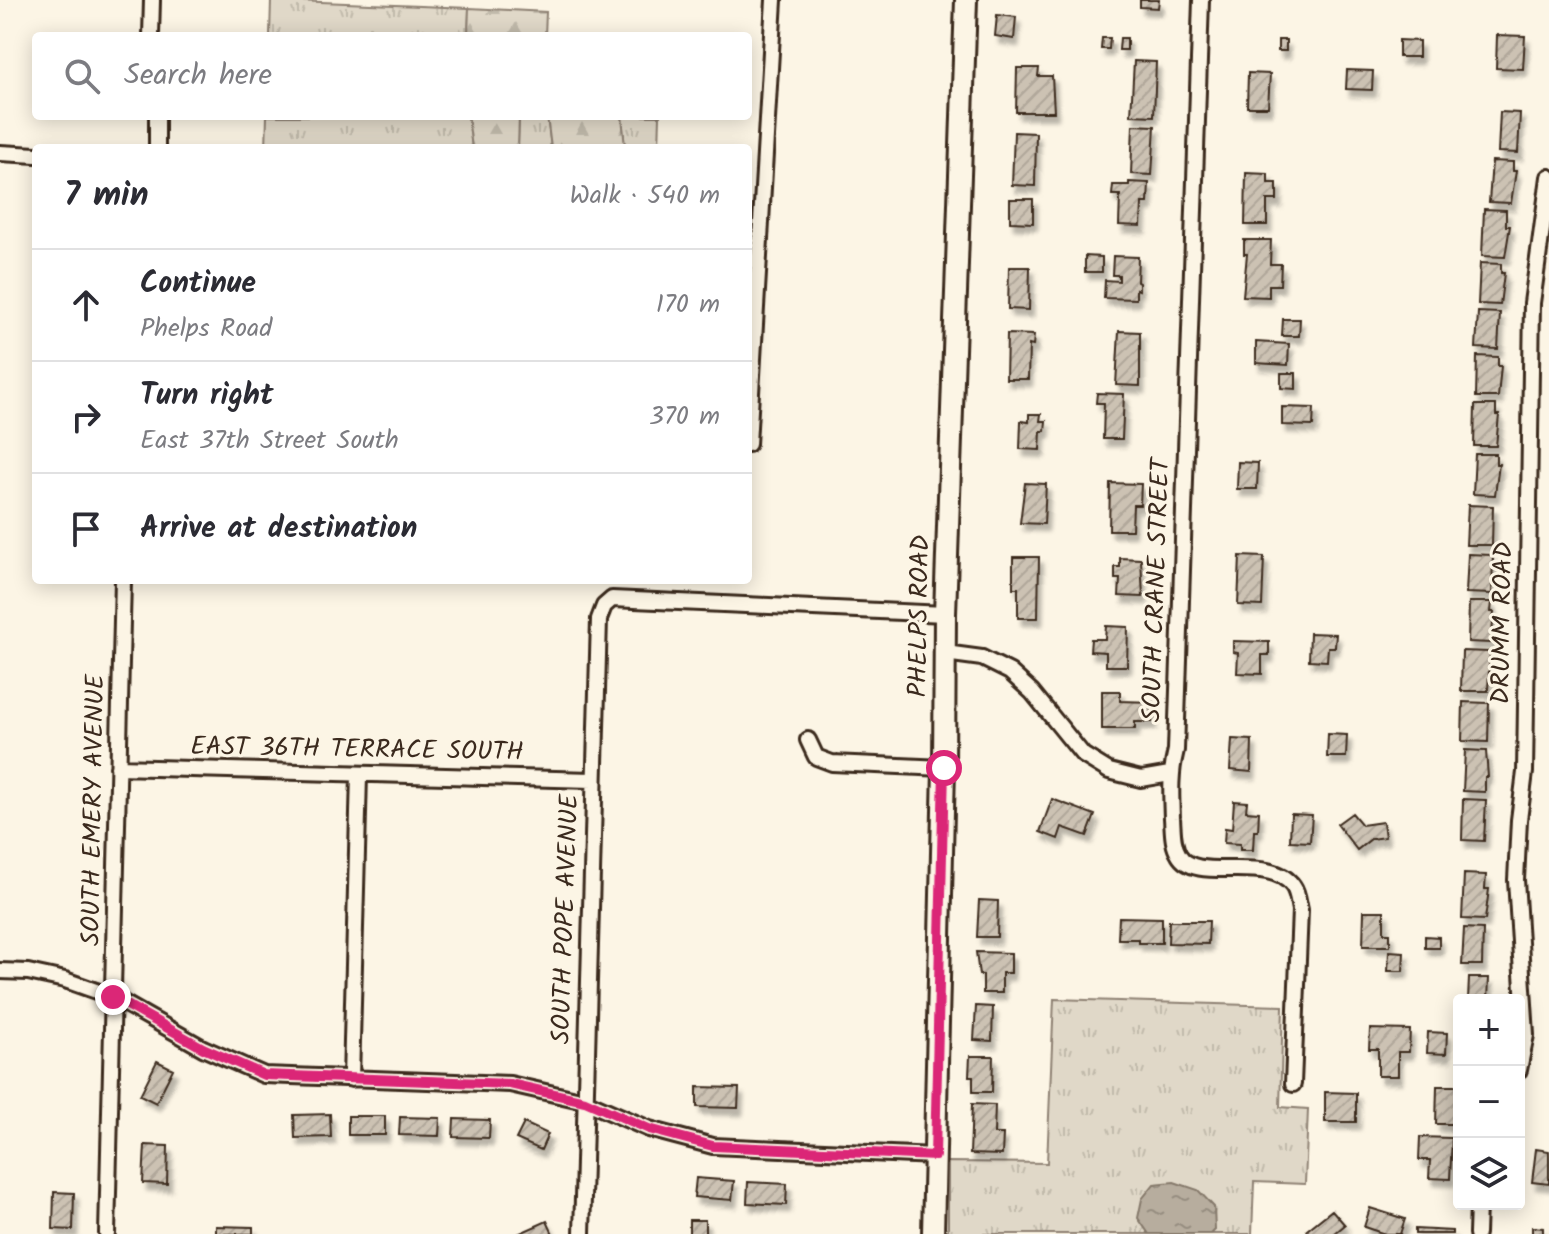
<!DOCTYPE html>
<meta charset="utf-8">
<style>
body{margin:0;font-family:Kalam,sans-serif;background:#f7f7f7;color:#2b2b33}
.controls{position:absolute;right:24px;bottom:24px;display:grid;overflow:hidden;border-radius:8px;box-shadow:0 4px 20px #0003}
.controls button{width:72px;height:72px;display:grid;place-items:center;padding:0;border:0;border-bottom:2px solid #e1e1e2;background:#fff;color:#2b2b33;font:40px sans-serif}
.stop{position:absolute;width:24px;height:24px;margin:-18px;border:6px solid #db2777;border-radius:50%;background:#fff}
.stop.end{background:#db2777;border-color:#fff;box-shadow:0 2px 8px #0008}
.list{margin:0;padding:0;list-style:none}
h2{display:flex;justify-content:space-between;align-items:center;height:104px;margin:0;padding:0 32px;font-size:34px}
h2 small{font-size:26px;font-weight:400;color:#7c7c81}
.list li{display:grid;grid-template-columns:52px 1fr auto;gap:24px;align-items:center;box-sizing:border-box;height:112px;padding:0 32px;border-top:2px solid #e1e1e2}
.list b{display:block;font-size:30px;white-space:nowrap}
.list p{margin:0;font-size:26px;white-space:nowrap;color:#7c7c81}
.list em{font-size:26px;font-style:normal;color:#7c7c81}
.icon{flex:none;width:44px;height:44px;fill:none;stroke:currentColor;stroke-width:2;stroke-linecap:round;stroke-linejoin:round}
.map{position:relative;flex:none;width:1549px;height:1234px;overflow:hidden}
.search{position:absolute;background:#fff;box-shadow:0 4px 20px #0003;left:32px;top:32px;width:720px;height:88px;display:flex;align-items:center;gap:20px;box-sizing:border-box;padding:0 28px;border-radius:8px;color:#7c7c81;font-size:30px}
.panel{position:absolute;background:#fff;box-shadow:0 4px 20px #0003;left:32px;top:144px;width:720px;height:440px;border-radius:8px}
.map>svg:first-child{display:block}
.grass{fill:url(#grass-tufts);stroke:#8e8173;stroke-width:2}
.forest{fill:url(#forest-firs);stroke:#8e8173;stroke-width:2}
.water{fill:url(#water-ripples);stroke:#85796b;stroke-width:2}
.building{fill:url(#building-hatch);stroke:#3b2a1e;stroke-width:2;filter:url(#shadow)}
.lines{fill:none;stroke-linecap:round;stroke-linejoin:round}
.street-casing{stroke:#3b2a1e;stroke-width:20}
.secondary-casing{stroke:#3b2a1e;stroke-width:26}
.street{stroke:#fcf5e5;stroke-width:14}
.secondary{stroke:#fcf5e5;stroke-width:20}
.route{stroke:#db2777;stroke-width:10}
.labels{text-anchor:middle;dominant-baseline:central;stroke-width:6;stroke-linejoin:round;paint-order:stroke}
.street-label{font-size:26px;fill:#3b2a1e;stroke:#fcf5e5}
</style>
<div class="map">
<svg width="1549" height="1234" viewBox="0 0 1549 1234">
<defs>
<pattern id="grass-tufts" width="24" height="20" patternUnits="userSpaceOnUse" patternTransform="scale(2)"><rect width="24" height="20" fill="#e0d8c8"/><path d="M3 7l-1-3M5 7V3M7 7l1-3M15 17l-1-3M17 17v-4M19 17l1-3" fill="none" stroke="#c1baab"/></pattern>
<pattern id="forest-firs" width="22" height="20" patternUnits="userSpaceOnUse" patternTransform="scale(2)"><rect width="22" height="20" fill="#e0d8c8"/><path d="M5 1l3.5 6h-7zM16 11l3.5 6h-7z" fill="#c1baab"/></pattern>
<pattern id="water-ripples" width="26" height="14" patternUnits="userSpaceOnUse" patternTransform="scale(2)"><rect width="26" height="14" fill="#b7ad9e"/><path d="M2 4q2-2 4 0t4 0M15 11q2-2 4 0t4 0" fill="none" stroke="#968d80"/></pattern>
<pattern id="building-hatch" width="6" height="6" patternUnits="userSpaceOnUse" patternTransform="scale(2)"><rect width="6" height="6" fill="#ccc2b3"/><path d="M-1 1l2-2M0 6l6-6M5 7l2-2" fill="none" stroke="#b0a79a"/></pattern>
<filter id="shadow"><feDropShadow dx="4" dy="7" stdDeviation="2" flood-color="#0004"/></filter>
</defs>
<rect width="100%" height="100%" fill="#fcf5e5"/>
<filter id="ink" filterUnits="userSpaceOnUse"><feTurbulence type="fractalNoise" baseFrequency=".0125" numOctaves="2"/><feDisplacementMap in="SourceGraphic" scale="16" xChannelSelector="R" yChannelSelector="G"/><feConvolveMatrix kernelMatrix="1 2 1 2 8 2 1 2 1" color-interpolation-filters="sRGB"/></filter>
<g filter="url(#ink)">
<path class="grass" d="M271,0L469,8L468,36H270Z
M267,116H468L472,148H266Z
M519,116H547L551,148H518Z
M622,116H660L659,148H625Z
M1054,999L1283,1006L1280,1107L1308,1109L1305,1184L1254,1182L1252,1234H948V1162L1047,1163Z"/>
<path class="forest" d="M469,8L546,12L545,36H468Z
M468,116H519L518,148H472Z
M547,116H622L625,148H551Z"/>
<path class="water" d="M1174,1182L1198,1190L1214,1207L1215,1230L1211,1234H1149L1138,1218L1142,1199L1154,1184Z"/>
<path class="building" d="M1140,0H1159L1158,8L1140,7Z
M997,15L1016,17L1014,39L995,36Z
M1497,35L1525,36L1523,69L1496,68Z
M1102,38H1110L1109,49H1101Z
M1120,38H1127V50H1119Z
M1278,40H1286V51H1278Z
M1399,40L1419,41V57H1399Z
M1134,61L1156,62L1154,116L1131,115Z
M1017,68H1039L1038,76H1052L1054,112H1016Z
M1347,70L1373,71L1372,90L1346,89Z
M1248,73L1270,74L1268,107H1247Z
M1500,112L1520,113L1518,153L1498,152Z
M1133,125L1155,126L1152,175L1131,174Z
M1014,132L1036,133L1035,186L1012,185Z
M1492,161L1513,162V171H1516L1511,203L1489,202Z
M1246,173L1268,174V183H1277V200H1267V225H1245Z
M1129,182L1149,183L1148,203H1142L1141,226L1119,225L1120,195H1112L1113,185H1129Z
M1010,199H1033V223L1010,222Z
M1484,209L1506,210V226H1510L1505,257L1482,256Z
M1244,240H1271L1270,264H1281L1280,285H1269V297L1243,296L1247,254H1244Z
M1085,256L1102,257V272H1085Z
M1113,256L1138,257L1137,282L1139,283V290L1136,289V299L1104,298L1105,280L1119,281V275H1112Z
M1480,263L1501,264V273H1504L1500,305L1478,304Z
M1009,267H1030L1029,310L1008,309Z
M1478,312L1500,313L1498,349L1476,348Z
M1283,319H1300L1299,336H1282Z
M1119,331L1140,332V386L1116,385Z
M1007,334L1034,335L1033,346L1029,345L1028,379H1006Z
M1256,342L1289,344L1288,365L1256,363Z
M1477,356L1498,357V366H1501L1498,397H1476Z
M1281,373H1296V389L1281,388Z
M1097,393L1124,394L1122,439H1103L1104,403H1096Z
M1475,405H1496V415H1499L1496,446H1474Z
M1282,407L1314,408L1313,426L1282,425Z
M1029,414H1041L1040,421H1046L1045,431H1041L1040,450L1020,449L1021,421L1029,422Z
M1475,454H1496V464H1499L1495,495L1473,494Z
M1238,462L1258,463L1257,489H1237Z
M1025,483L1046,484L1044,524L1020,523Z
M1110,483L1141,484L1140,505H1133L1132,530H1109Z
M1468,505L1493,506L1492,545H1466Z
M1468,554L1493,555L1492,594L1466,593Z
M1240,556L1264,557L1262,606L1238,605Z
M1013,557H1039L1038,618H1018V588H1013Z
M1120,558L1141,559L1143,597L1119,596L1120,579H1115V567H1120Z
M1469,602H1492L1491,612H1494L1491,643L1468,642Z
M1106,626L1128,627L1127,666H1106V652L1090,651L1091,639H1105Z
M1310,633L1336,634L1335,647H1328L1327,661L1309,660Z
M1233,641L1269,642V655H1262V674L1237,673L1238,653L1233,652Z
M1462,651L1490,652L1488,691H1461Z
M1102,691H1120V701L1153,702L1152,722H1135V729H1102Z
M1463,702L1489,703L1488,742L1462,741Z
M1328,734L1347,735L1346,757H1327Z
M1232,739L1252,740L1251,772L1230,770Z
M1465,750L1486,751L1488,777H1485V792L1463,791Z
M1052,799L1095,815L1087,836L1062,827L1058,839L1040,832Z
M1463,799L1486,800L1484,841L1462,840Z
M1234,801L1247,802L1246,811L1259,812L1258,831H1254L1253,850H1240V844L1224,843L1225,828L1232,829Z
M1352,813L1362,825L1383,822L1385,837L1371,839L1357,850L1337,824Z
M1291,814L1312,815L1310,842L1290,841Z
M1464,874L1486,875L1485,889H1489L1485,920L1462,919Z
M979,900L998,901L997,937H977Z
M1364,911H1384V933H1390V946H1363Z
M1119,917L1162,918V943H1138V939H1118Z
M1169,921H1209L1208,944L1168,943Z
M1464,928L1483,929L1482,965H1462Z
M1425,936L1439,937V948H1425Z
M1389,951L1404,952L1403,971H1388Z
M976,952L1011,953V973H1002V993H983V975H979Z
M1469,978H1489L1488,1000H1468Z
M976,1006L993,1007L992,1041L974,1040Z
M1370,1029L1410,1030L1409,1052H1398V1076H1378V1049H1369Z
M1428,1032L1447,1033L1446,1054L1427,1053Z
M970,1056H993L992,1092H973V1076H969Z
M157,1061L173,1069L156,1103L140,1095Z
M1437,1086H1458L1457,1124H1436Z
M697,1087L739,1088L738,1108L697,1107Z
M1325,1092L1356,1093V1122H1325Z
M972,1104L995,1105L994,1134H1003L1002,1155L970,1154Z
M330,1114L331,1137L295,1138L294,1115Z
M348,1116H385V1135H348Z
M400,1117L440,1118L439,1136L399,1135Z
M454,1119L490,1120L489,1138L453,1137Z
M524,1123L548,1134L541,1150L516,1139Z
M1420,1137L1452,1138L1450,1179L1429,1178L1430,1160H1419Z
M145,1145L168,1146L167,1184L143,1183Z
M1536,1149L1549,1151V1184L1532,1182Z
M696,1178L734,1181L732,1200L694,1197Z
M748,1182L787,1184L786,1205L747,1203Z
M54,1192L74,1193L73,1230L53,1229Z
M1370,1208L1405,1219L1400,1234H1385L1364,1227Z
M1332,1210L1345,1225L1334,1234H1310L1307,1230Z
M689,1220H705V1234H689Z
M547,1221L553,1234H518Z
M216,1226L253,1227V1234H216Z
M1532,1227L1543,1228V1234H1532Z
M1415,1229L1452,1231V1234H1415Z"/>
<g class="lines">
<g class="street-casing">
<path id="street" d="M1201,0L1176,750C1170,773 1171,794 1172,818C1173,830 1172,844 1179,855C1196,885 1269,852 1293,886C1298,893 1298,902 1300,910L1293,1084
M151,36L152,0
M157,148V116
M0,153L36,155
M748,444L774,0
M945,653L982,658L1010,672L1032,692L1083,755L1109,771L1141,779L1170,774
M808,740L816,757L832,763L944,768
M118,767L593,780
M0,971L28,972L65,980L113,997L203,1048L264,1075L510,1084L585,1101L649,1129L713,1146L935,1156
M1519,1070L1526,1035L1516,880L1519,820L1525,772L1532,303L1549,177
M351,1079L359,775
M107,1234L123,580
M582,1234L599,619L604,606L612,599L945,614
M1477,1234L1478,1204"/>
</g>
<g class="secondary-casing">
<path id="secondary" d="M933,1234L944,768L945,614L966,0"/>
</g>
<use href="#street" class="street"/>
<use href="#secondary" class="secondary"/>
</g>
</g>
<g class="lines" filter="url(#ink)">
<path class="route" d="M113,997L203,1048L264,1075L510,1084L585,1101L649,1129L713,1146L935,1156L944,768"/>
</g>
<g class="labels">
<g class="street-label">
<text transform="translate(1157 590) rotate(-88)">SOUTH CRANE STREET</text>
<text transform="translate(920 616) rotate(-89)">PHELPS ROAD</text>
<text transform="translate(1503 623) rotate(-89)">DRUMM ROAD</text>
<text transform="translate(357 750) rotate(1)">EAST 36TH TERRACE SOUTH</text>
<text transform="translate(94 810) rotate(-89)">SOUTH EMERY AVENUE</text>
<text transform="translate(566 919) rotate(-88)">SOUTH POPE AVENUE</text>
</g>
</g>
</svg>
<div class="controls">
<button>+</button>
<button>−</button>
<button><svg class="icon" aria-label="layers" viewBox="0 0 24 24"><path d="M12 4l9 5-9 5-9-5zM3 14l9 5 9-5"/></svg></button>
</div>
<div class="stop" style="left:944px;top:768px"></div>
<div class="stop end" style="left:113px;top:997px"></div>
<div class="search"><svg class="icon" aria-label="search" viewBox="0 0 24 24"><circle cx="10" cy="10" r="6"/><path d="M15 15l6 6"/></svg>Search here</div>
<section class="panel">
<h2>7 min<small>Walk · 540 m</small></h2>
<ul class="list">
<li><svg class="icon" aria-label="ahead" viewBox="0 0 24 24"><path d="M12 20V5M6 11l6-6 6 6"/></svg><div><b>Continue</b><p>Phelps Road</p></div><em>170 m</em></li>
<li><svg class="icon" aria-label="right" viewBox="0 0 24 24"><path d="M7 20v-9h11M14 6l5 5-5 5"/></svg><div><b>Turn right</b><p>East 37th Street South</p></div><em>370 m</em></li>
<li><svg class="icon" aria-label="arrive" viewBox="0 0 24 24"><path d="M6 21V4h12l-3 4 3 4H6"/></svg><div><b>Arrive at destination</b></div></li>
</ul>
</section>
</div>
